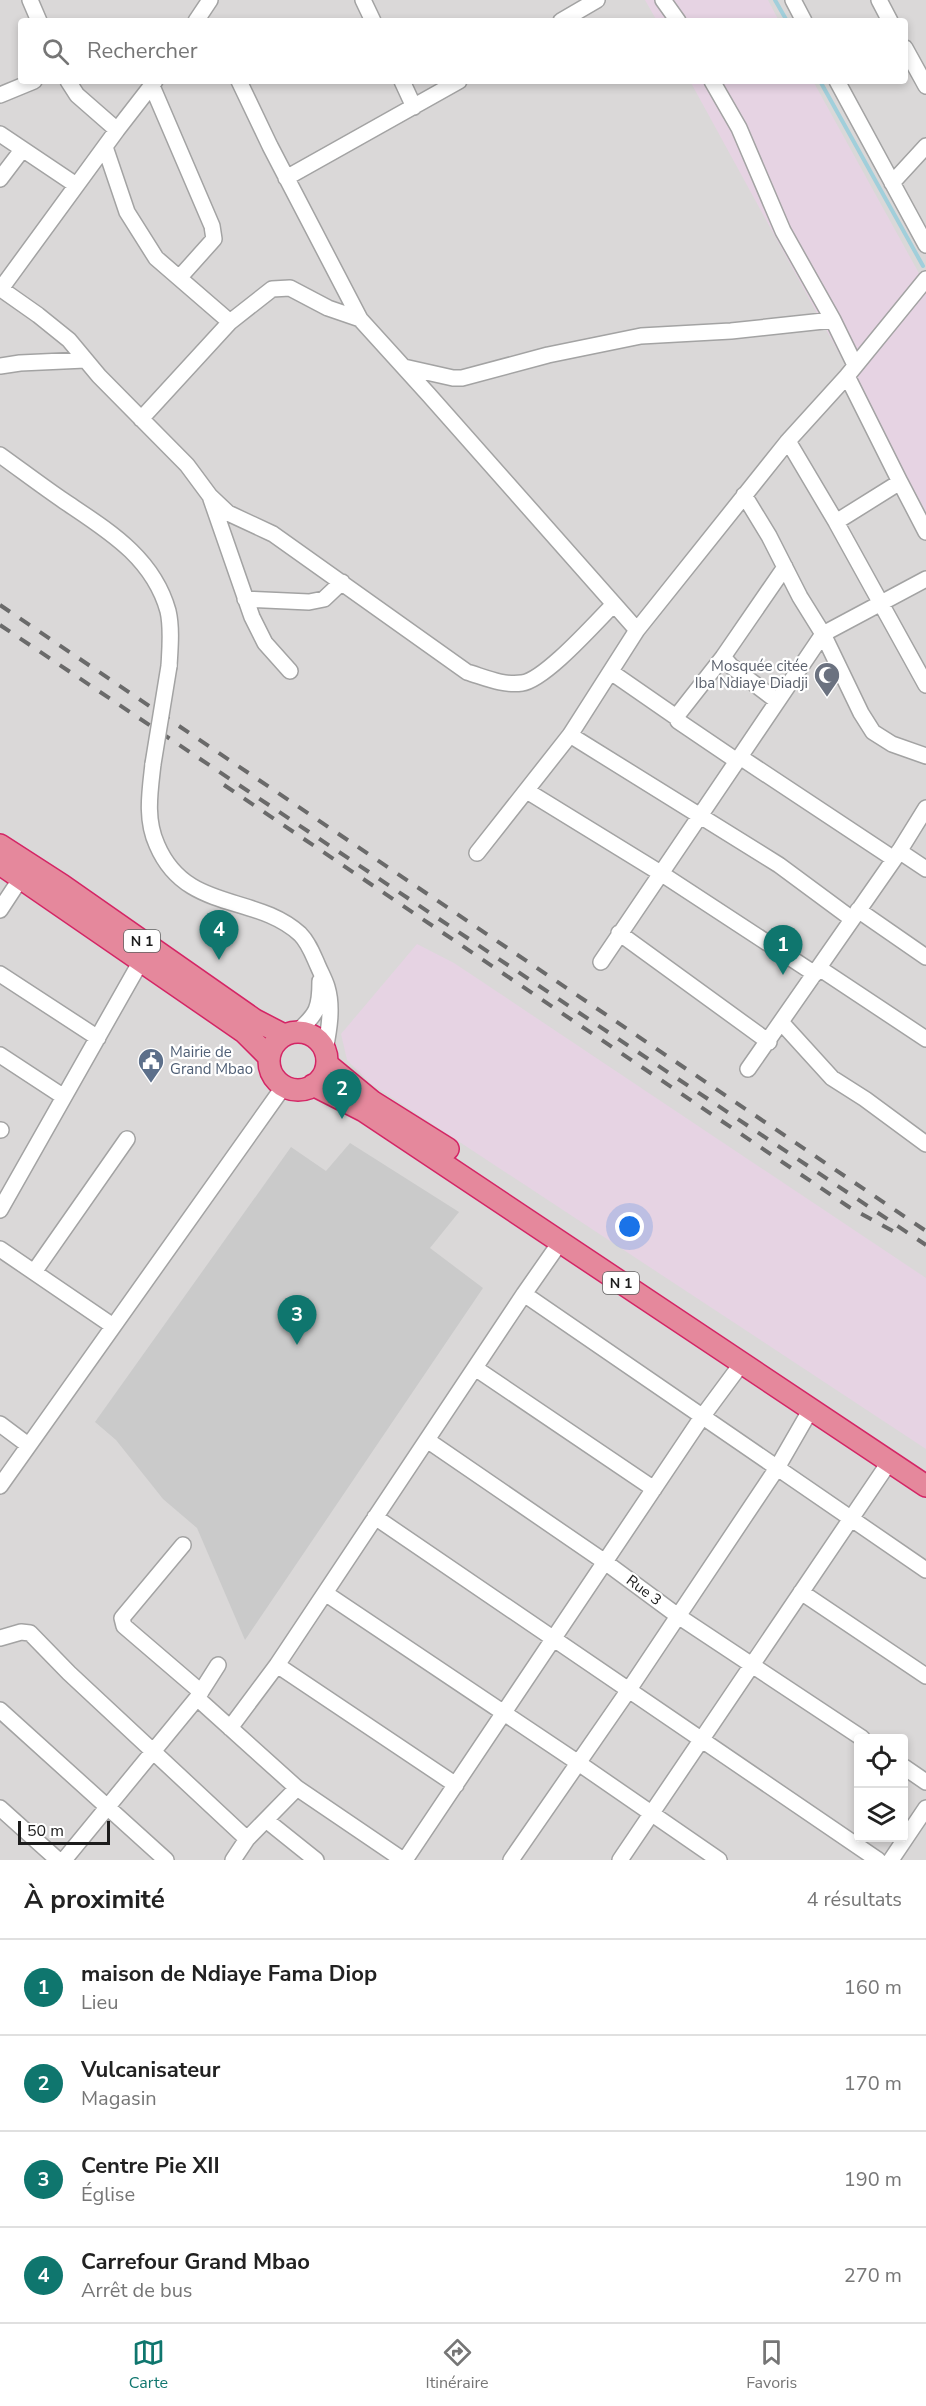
<!DOCTYPE html>
<html lang="fr">
<meta charset="utf-8">
<style>
body{margin:0;font-family:"Nunito Sans",sans-serif;background:#f6f6f6;color:#222}
.controls{position:absolute;right:18px;bottom:18px;display:grid;overflow:hidden;border-radius:6px;box-shadow:0 3px 9px #0003}
.controls button{width:54px;height:54px;display:grid;place-items:center;padding:0;border:0;border-bottom:2px solid #e0e0e0;background:#fff;color:#222;font:30px sans-serif}
.scale{position:absolute;left:18px;bottom:15px;width:92px;box-sizing:border-box;padding-left:6px;border:3px solid #1c1c1c;border-top:0;font-size:16px;line-height:21px;white-space:nowrap;color:#1c1c1c;-webkit-text-stroke:4px #fff;paint-order:stroke}
.you{position:absolute;left:630px;top:1227px;width:21px;height:21px;margin:-15px;border:4px solid #fff;border-radius:50%;background:#1a73e8;box-shadow:0 0 0 9px #1a73e833}
.badge{display:grid;place-items:center;width:39px;height:39px;border-radius:50%;background:#0f766e;color:#fff;font-size:20px;font-weight:700}
.pin{position:absolute;translate:-50% -50px;filter:drop-shadow(0 2px 3px #0008)}
.pin::after{content:'';position:absolute;top:32px;width:21px;height:18px;background:inherit;clip-path:polygon(0 0,100% 0,50% 100%)}
.list{margin:0;padding:0;list-style:none}
h2{display:flex;justify-content:space-between;align-items:center;height:78px;margin:0;padding:0 24px;font-size:26px}
h2 small{font-size:20px;font-weight:400;color:#767676}
.list li{display:grid;grid-template-columns:39px 1fr auto;gap:18px;align-items:center;box-sizing:border-box;height:96px;padding:0 24px;border-top:2px solid #e0e0e0}
.list b{display:block;font-size:22px;white-space:nowrap}
.list p{margin:0;font-size:20px;white-space:nowrap;color:#767676}
.list em{font-size:20px;font-style:normal;color:#767676}
.icon{flex:none;width:33px;height:33px;fill:none;stroke:currentColor;stroke-width:2;stroke-linecap:round;stroke-linejoin:round}
.map{position:relative;flex:none;width:926px;height:1860px;overflow:hidden}
.search{position:absolute;background:#fff;box-shadow:0 3px 9px #0003;left:18px;right:18px;top:18px;height:66px;display:flex;align-items:center;gap:15px;box-sizing:border-box;padding:0 21px;border-radius:6px;color:#767676;font-size:22px}
.sheet{height:462px;background:#fff}
nav{display:flex;justify-content:space-around;align-items:center;box-sizing:border-box;height:84px;border-top:2px solid #e0e0e0;background:#fff;font-size:16px;color:#767676}
nav a{display:grid;justify-items:center;gap:3px}
nav .on{color:#0f766e}
.map>svg:first-child{display:block}
.residential{fill:#dad8d8;fill-rule:evenodd}
.industrial{fill:#e6d3e3}
.religious{fill:#cacaca}
.lines{fill:none;stroke-linecap:round;stroke-linejoin:round}
.stream{stroke:#a1cfdb;stroke-width:4}
.minor-casing{stroke:#a3a3a3;stroke-width:18}
.highway-casing{stroke:#d42565;stroke-width:24}
.minor{stroke:#fff;stroke-width:15}
.highway{stroke:#e5889c;stroke-width:21}
.rail{stroke:#6a6a6a;stroke-width:4;stroke-dasharray:12 12;stroke-linecap:butt}
.minor-bridge-casing{stroke:#a3a3a3;stroke-width:18;stroke-linecap:butt}
.minor-bridge{stroke:#fff;stroke-width:15}
.labels{text-anchor:middle;dominant-baseline:central;stroke-width:4.5;stroke-linejoin:round;paint-order:stroke}
.shield{fill:#fff;stroke:#606060;stroke-width:1.5}
.shield-label{font-size:14px;font-weight:bold;fill:#1c1c1c}
.worship-label{font-size:15px;fill:#5b616d;stroke:#fff;text-anchor:end}
.service-label{font-size:15px;fill:#4e5e75;stroke:#fff;text-anchor:start}
.street-label{font-size:15px;fill:#1c1c1c;stroke:#fff}
</style>
<div class="map">
<svg width="926" height="1860" viewBox="0 0 926 1860">
<rect width="100%" height="100%" fill="#ede9e1"/>
<path class="residential" d="M0,0H926V1860H0ZM21,21H905V81H21ZM858,1738H904V1838H858Z"/>
<path class="industrial" d="M645,0H768L779,21H657Z
M690,81H813L926,286V512Z
M417,944L454,963L926,1278V1449L370,1083L347,1060L341,1034Z"/>
<path class="religious" d="M350,1143L459,1212L430,1248L483,1288L245,1640L197,1528L163,1499L116,1440L95,1422L291,1147L326,1171Z"/>
<g class="lines">
<path class="stream" d="M775,0L787,21
M820,81L923,266"/>
<g class="minor-casing">
<path id="minor" d="M30,0L39,21
M363,0L373,21
M663,0L678,21
M793,0L804,21
M879,0L890,21
M196,21L210,0
M561,21L597,0
M905,48L926,86
M68,81L77,95L117,130
M239,81L270,146L360,319L429,395L637,630
M402,81L414,107
M712,81L739,128L783,231L833,320L855,365
M837,81L926,245
M152,86L212,226L214,239L180,277
M0,95L34,81
M0,134L76,185
M105,147L127,212L156,258L230,322
M286,178L459,81
M0,179L22,150
M892,183L926,146
M1,289L38,315L69,340L99,376L187,465L210,496L228,513L273,534L467,672C484,677 503,686 522,683C545,680 596,622 614,604
M0,290L117,130L155,81
M0,366L20,363L85,360
M404,367L453,378H462L548,355L641,336L731,331L833,320
M847,376L900,482
M141,419L230,322L272,289L290,288L328,308L360,319
M788,441L836,522L926,685
M0,455C21,470 42,486 64,501C107,530 153,557 168,611C172,628 170,649 169,666
M744,495L769,536L800,597L823,634L861,713L873,732L892,744L926,756
M211,499L252,617L265,643L290,671
M836,522L900,482L926,532
M245,599L309,602L324,599L342,582
M723,657L731,666L777,701
M611,672L676,717
M570,735L779,865L852,919
M740,757L894,859
M737,761L678,721L676,717L723,657L785,567
M153,764C150,791 145,819 157,845C186,913 255,893 300,934C309,943 313,955 318,966C321,973 325,980 327,987C333,1007 329,1030 325,1050
M527,791L662,874L815,974
M899,851L926,869
M477,853L570,735L637,630L788,441L847,376L926,279
M0,910L21,878
M858,910L926,957
M619,933L769,1042
M601,962L823,634L926,579
M819,968L926,1039
M0,974L98,1038
M781,1022L832,1078L865,1099L926,1144
M298,1031C317,1014 320,1008 320,981
M0,1055L64,1097
M748,1069L895,858L926,808
M0,1130H1
M0,1210L141,961
M561,1241L524,1294L926,1570
M0,1249L113,1326
M34,1272L127,1139
M475,1368L654,1489
M0,1424L28,1445
M427,1440L605,1562L678,1616L862,1738
M0,1486L284,1086
M375,1517L878,1860
M183,1545L122,1618L124,1626L201,1692
M801,1592L926,1676
M325,1593L577,1762L719,1860
M0,1638L21,1632L30,1633L69,1673L247,1839
M277,1665L456,1785
M197,1698L297,1788L403,1860
M0,1710L166,1860
M230,1728L277,1665L524,1294
M904,1767L926,1782
M0,1808L58,1860
M266,1820L316,1860
M64,1860L197,1698L218,1665
M233,1860L247,1839L297,1788
M405,1860L702,1417L742,1363
M511,1860L628,1691L777,1468L811,1409
M620,1860L890,1461
M891,1860L926,1808"/>
</g>
<g class="highway-casing">
<path id="highway" d="M0,845L62,885L255,1020L284,1035
M0,864L244,1032L269,1057
M269 1061a29 29 0 1 1 58 0a29 29 0 1 1-58 0Z
M327,1064L373,1102L448,1149
M313,1085L364,1111L926,1486"/>
</g>
<use href="#minor" class="minor"/>
<use href="#highway" class="highway"/>
<path class="rail" d="M0,605L926,1231
M0,625L926,1245
M224,785L849,1207L893,1231"/>
<g class="minor-bridge-casing">
<path id="minor-bridge" d="M153,764L169,666"/>
</g>
<use href="#minor-bridge" class="minor-bridge"/>
</g>
<defs>
<g id="mosque-pin" transform="scale(1.35)"><path d="M0 17L-7.5 6A9.5 9.5 0 1 1 7.5 6Z" fill="#6b7280" stroke="#fff"/><path d="M3.5-4.9A6 6 0 1 0 3.5 4.9A5 5 0 1 1 3.5-4.9Z" fill="#fff"/></g>
<g id="civic-pin" transform="scale(1.35)"><path d="M0 17L-7.5 6A9.5 9.5 0 1 1 7.5 6Z" fill="#5c6f8a" stroke="#fff"/><path d="M-.6-6.5H3V-4.5H.6V-3L4-1V1h2V6H-6V1h2V-1L-.6-3ZM-1.2 2.5V6h2.4V2.5Z" fill="#fff"/></g>
</defs>
<g fill-rule="evenodd">
<use href="#mosque-pin" x="827" y="675"/>
<use href="#civic-pin" x="151" y="1061"/>
</g>
<g class="labels">
<g class="shield">
<rect x="124" y="930" width="36" height="22" rx="4.5"/>
<rect x="603" y="1272" width="36" height="22" rx="4.5"/>
</g>
<g class="shield-label">
<text x="142" y="941">N 1</text>
<text x="621" y="1283">N 1</text>
</g>
<g class="worship-label">
<text x="808" y="666">Mosquée citée<tspan x="808" dy="17">Iba Ndiaye Diadji</tspan></text>
</g>
<g class="service-label">
<text x="170" y="1052">Mairie de<tspan x="170" dy="17">Grand Mbao</tspan></text>
</g>
<g class="street-label">
<text transform="translate(644 1590) rotate(37)">Rue 3</text>
</g>
</g>
</svg>
<div class="controls">
<button><svg class="icon" aria-label="locate" viewBox="0 0 24 24"><circle cx="12" cy="12" r="6"/><path d="M12 2v4M12 18v4M2 12h4M18 12h4"/></svg></button>
<button><svg class="icon" aria-label="layers" viewBox="0 0 24 24"><path d="M12 4l9 5-9 5-9-5zM3 14l9 5 9-5"/></svg></button>
</div>
<div class="scale">50 m</div>
<div class="you"></div>
<div class="pin badge" style="left:783px;top:975px">1</div>
<div class="pin badge" style="left:342px;top:1119px">2</div>
<div class="pin badge" style="left:297px;top:1345px">3</div>
<div class="pin badge" style="left:219px;top:960px">4</div>
<div class="search"><svg class="icon" aria-label="search" viewBox="0 0 24 24"><circle cx="10" cy="10" r="6"/><path d="M15 15l6 6"/></svg>Rechercher</div>
</div>
<section class="sheet">
<h2>À proximité<small>4 résultats</small></h2>
<ul class="list">
<li><span class="badge">1</span><div><b>maison de Ndiaye Fama Diop</b><p>Lieu</p></div><em>160 m</em></li>
<li><span class="badge">2</span><div><b>Vulcanisateur</b><p>Magasin</p></div><em>170 m</em></li>
<li><span class="badge">3</span><div><b>Centre Pie XII</b><p>Église</p></div><em>190 m</em></li>
<li><span class="badge">4</span><div><b>Carrefour Grand Mbao</b><p>Arrêt de bus</p></div><em>270 m</em></li>
</ul>
</section>
<nav>
<a class="on"><svg class="icon" aria-label="map" viewBox="0 0 24 24"><path d="M3 6l6-2 6 2 6-2v14l-6 2-6-2-6 2zM9 4v14M15 6v14"/></svg>Carte</a>
<a><svg class="icon" aria-label="directions" viewBox="0 0 24 24"><path d="M12 3l9 9-9 9-9-9zM9 14v-3h6M13 9l2 2-2 2"/></svg>Itinéraire</a>
<a><svg class="icon" aria-label="saved" viewBox="0 0 24 24"><path d="M7 4h10v16l-5-4-5 4z"/></svg>Favoris</a>
</nav>
